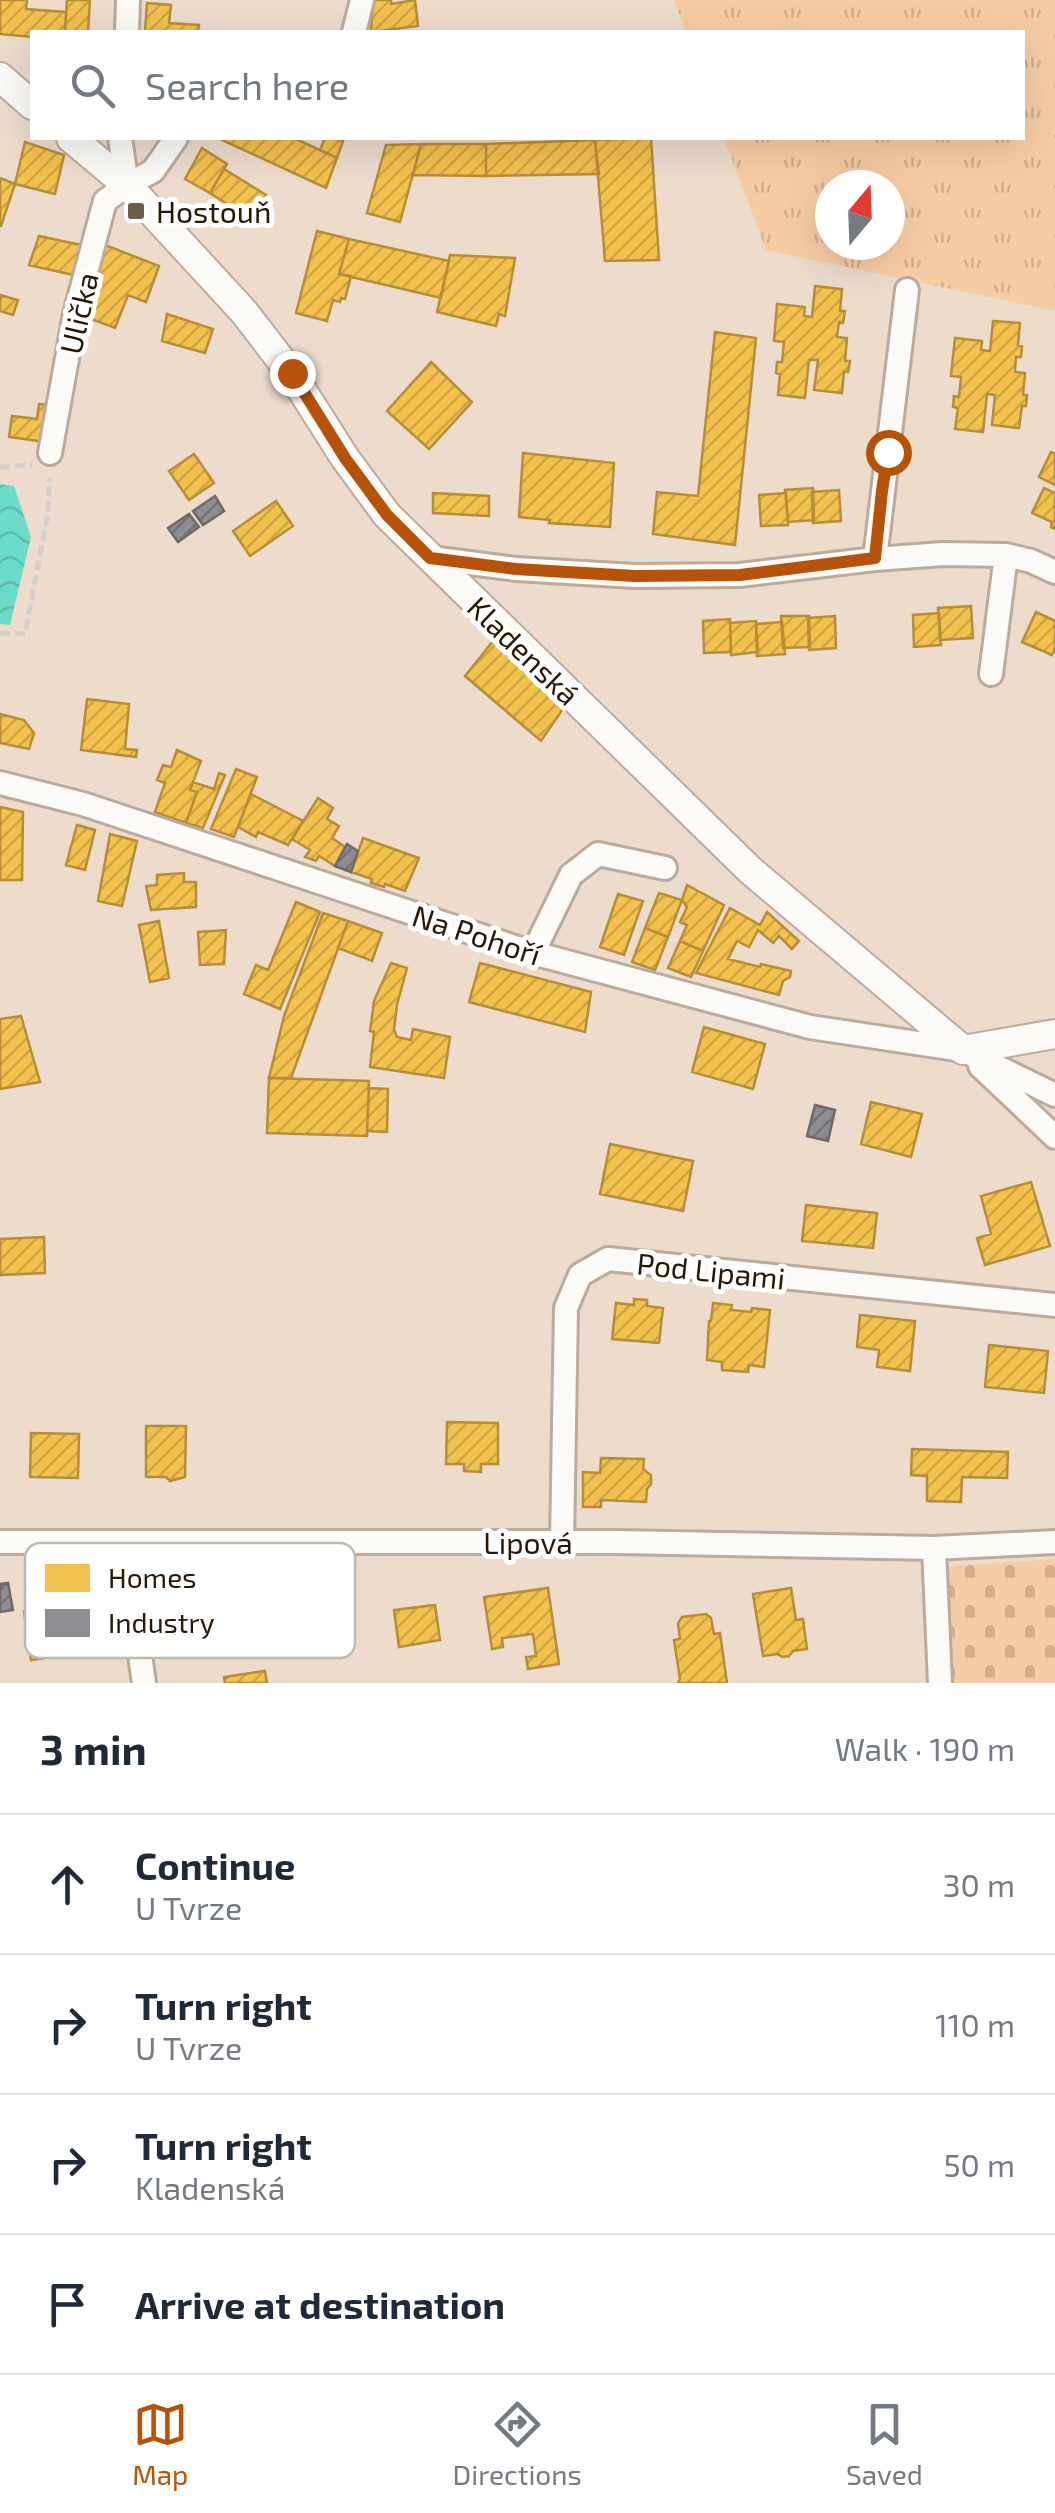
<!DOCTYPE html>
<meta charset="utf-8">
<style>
body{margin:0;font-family:"Exo 2",sans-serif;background:#f6f6f7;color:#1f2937}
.compass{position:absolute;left:815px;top:170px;width:90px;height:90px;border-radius:50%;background:#fff;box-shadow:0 10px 40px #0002;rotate:19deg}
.stop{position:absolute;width:30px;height:30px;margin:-22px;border:8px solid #b45309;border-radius:50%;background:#fff}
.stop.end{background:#b45309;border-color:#fff;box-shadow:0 2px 10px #0008}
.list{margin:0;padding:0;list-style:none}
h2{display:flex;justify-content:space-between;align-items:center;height:130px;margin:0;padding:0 40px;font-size:42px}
h2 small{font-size:32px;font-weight:400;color:#747a83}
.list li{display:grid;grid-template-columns:65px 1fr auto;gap:30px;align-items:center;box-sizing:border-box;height:140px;padding:0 40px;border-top:2px solid #e0e1e3}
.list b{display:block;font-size:38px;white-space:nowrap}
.list p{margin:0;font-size:32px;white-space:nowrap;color:#747a83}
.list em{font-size:32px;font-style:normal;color:#747a83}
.icon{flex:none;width:55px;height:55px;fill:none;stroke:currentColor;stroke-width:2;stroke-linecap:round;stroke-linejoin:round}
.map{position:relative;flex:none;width:1055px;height:1683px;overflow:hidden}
.search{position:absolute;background:#fff;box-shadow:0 10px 40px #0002;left:30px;right:30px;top:30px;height:110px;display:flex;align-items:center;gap:25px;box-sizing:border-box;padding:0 35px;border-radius:0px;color:#747a83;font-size:38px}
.sheet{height:690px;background:#fff}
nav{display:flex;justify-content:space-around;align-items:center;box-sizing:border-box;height:140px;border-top:2px solid #e0e1e3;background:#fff;font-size:28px;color:#747a83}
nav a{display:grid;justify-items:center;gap:5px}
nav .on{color:#b45309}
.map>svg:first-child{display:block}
.grass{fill:url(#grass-tufts);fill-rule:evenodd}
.cemetery{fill:url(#cemetery-stones)}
.water{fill:url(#water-waves)}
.homes{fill:url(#homes-hatch);stroke:#b68e38;stroke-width:2.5}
.industry{fill:url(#industry-hatch);stroke:#6f6a68;stroke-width:2.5}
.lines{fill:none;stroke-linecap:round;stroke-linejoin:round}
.minor-casing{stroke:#bcab9c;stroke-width:28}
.tertiary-casing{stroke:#bcab9c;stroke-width:32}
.path{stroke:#d4cfca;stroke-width:5;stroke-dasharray:10 5;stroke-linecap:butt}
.minor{stroke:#fcfaf7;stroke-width:22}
.tertiary{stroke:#fcfaf7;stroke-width:28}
.route{stroke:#b45309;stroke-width:12}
.poi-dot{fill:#6e5c4b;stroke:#fff;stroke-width:4}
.labels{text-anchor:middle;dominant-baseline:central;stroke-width:10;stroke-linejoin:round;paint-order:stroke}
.poi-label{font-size:30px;fill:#291705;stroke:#fff;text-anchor:start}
.street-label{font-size:30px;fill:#291705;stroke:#fff}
.key{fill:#fff;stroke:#bfb9b4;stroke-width:2.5}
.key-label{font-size:28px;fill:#291705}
</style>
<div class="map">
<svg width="1055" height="1683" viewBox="0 0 1055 1683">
<defs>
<pattern id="grass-tufts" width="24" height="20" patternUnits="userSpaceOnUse" patternTransform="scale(2.5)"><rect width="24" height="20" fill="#f6cca4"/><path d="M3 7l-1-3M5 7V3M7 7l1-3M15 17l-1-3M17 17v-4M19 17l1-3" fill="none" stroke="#d3ae8c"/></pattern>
<pattern id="cemetery-stones" width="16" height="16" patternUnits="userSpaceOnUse" patternTransform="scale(2.5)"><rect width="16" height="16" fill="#f6cca4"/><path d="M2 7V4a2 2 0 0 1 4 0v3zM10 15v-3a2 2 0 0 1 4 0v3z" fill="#d3ae8c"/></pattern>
<pattern id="water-waves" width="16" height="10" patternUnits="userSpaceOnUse" patternTransform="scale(2.5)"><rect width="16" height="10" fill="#6cdcca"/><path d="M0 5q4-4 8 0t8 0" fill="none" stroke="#5ebcac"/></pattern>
<pattern id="homes-hatch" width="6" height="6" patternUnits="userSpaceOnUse" patternTransform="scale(2.5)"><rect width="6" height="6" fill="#f2c14e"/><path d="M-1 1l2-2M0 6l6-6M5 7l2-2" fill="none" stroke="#d0a543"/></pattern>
<pattern id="industry-hatch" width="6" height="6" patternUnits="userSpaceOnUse" patternTransform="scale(2.5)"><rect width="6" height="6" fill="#8d8d92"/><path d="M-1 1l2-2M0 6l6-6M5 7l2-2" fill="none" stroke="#737275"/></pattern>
</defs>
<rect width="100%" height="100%" fill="#eddbcc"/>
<path class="grass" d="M674,0H1055V311L766,250L724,138H1022V32H686ZM830,185H890V245H830Z"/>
<path class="cemetery" d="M1055,1559V1683H949L940,1567Z"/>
<path class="water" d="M0,484L14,486L31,537L10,625L0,624Z"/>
<path class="homes" d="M0,0H27L26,9L66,12L65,32H32V37L0,34Z
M67,0H90L88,32H65Z
M373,0H391V4L415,0L418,26L371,32Z
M147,3L171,5L169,23L199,25L198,32H145Z
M218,138H294L337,158L326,188Z
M325,138H334L343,141L337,158L320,150Z
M651,138L659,260L605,261L595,140Z
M595,140L599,174L486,176V144Z
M25,142L64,155L55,194L15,184Z
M421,144L400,222L367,213L386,145Z
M421,144H486V176L413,175Z
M202,148L227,164L210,193L185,179Z
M224,169L266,195L252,220L210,193Z
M0,178L15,184L1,226H0Z
M317,231L349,239L339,274L351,276L345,299L341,298L340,302L333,300L327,321L296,313Z
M39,236L86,246L78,276L29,265Z
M349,239L449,261L441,298L339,274Z
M105,245L159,266L146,302L128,295L115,328L80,315Z
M450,255L515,258L505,316L499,314L496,326L437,312Z
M815,286L842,289L840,311H845L843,323L839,322L837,337L847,338L845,361H850L848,372H844L842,393L814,390L818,360H809L805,398L778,395L780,374L776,373L777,362H782L784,342L774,341L777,304L805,307L804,316L812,317Z
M0,295L18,300L13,315L0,311Z
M167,314L213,329L205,353L162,341Z
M993,321L1020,323L1018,345L1022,346L1021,357H1016L1015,372L1025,373L1023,395H1027L1026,406H1022L1019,428L992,425L995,395L987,394L983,432L955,429L958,408L953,407L954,396L959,397L961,377L951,376L955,338L982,341L981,350L990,351Z
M715,332L756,338L735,545L653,534L657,492L698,496Z
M431,362L472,402L429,449L387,411Z
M39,404L52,405L46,442L9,437L12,416L37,419Z
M1051,452L1055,454V485L1039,477Z
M523,453L614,463L610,527L549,523L550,520L519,517Z
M194,454L214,483L189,500L169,471Z
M813,488L814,520L788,522L785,490Z
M1044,488L1055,493V529L1051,527L1052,522L1032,513Z
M839,490L841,521L813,523L812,492Z
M433,493L489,496V516L433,513Z
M786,493L788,525L761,526L759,495Z
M276,501L293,526L250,556L233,531Z
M971,606L973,638L940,640L938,608Z
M1036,612L1055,621V648L1052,655L1022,642Z
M939,613L941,645L914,647L913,615Z
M781,616H809L810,647L783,648Z
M835,616L836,648L809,650L808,618Z
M730,619L731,652L704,653L703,621Z
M756,621L758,652L731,655L730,623Z
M782,622L785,654L757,656L756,624Z
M493,641L567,703L541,741L465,676Z
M87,699L129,704L125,749L137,750L136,757L81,750Z
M0,714L24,720L34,733L29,749L0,743Z
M177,750L201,761L190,790L197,792L186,823L155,812L165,783L157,780L163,765L171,767Z
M236,769L257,777L234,837L211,829Z
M219,773L225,775L203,828L186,823L197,792L190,790L193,782L214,789Z
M251,794L303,821L288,845L258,832L256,837L238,827Z
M318,798L333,808L327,819L339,826L332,838L345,847L335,866L319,856L316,861L305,857L310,850L292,839Z
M0,807L23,812L22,880H0Z
M77,825L95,830L85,870L66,865Z
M110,834L137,841L122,906L98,901Z
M363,838L419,858L405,891L385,884L384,887L371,883L372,879L351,872Z
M184,873V882H196V907L151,910L146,886L157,885V875Z
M687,885L724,905L703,951L680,941L687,925L680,922L687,907L682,900Z
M659,893L682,900L668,937L645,928Z
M618,894L643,901L624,955L600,947Z
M296,902L320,912L280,1009L244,994L256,965L268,970Z
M730,908L760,925L767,912L799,941L792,949L779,936L773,943L758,930L749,947L737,941L728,959L760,967L761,964L791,971L790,977L783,981L779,995L696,973Z
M323,913L348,921L291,1078H269L284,1016Z
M159,921L169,978L150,982L139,925Z
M348,921L382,933L372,961L338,948Z
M645,928L668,937L655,970L632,962Z
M226,930L224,964L200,965L198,932Z
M680,941L703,951L691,977L668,968Z
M391,963L407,968L397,1005L394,1030L397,1037L411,1040L413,1029L450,1037L444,1078L370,1067L374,1032L370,1031L374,1001Z
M480,963L591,992L585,1032L469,1002Z
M21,1016L40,1082L0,1089V1019Z
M704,1027L765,1044L753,1089L692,1072Z
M269,1078L369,1081L367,1136L267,1133Z
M369,1088L388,1089L387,1132L367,1131Z
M871,1102L922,1114L911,1157L861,1144Z
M610,1144L693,1161L683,1211L600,1194Z
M1031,1182L1050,1246L985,1265L977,1238L991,1234L981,1196Z
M806,1205L877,1213L873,1248L802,1241Z
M44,1237L45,1273L0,1275V1239Z
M634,1299L647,1300V1306L663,1308L659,1343L612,1339L616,1303L634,1305Z
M713,1303L732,1305L731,1310L751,1312L752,1308L770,1310L764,1367L749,1365L748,1372L722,1370V1362L707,1360L709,1321H711Z
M860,1315L915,1321L910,1371L877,1367L879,1350L857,1347Z
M989,1345L1048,1351L1044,1393L985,1387Z
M447,1422L498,1423V1464H481V1472L464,1471V1464H446Z
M146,1426H186L185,1477L170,1481L166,1477H146Z
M31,1433L79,1434L78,1478L30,1477Z
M912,1449L1008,1452L1007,1478L962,1477L961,1502L927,1501V1476L911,1475Z
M601,1458L644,1459L643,1469L651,1475V1484L647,1489L646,1502L601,1500V1507H583V1472L600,1473Z
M548,1588L559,1664L528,1669L526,1657L536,1656L533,1634L502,1638L503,1647L492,1649L484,1597Z
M791,1588L796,1620L803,1619L807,1649L793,1651L789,1656L782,1657L778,1654L763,1656L753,1594Z
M435,1605L440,1640L399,1647L394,1610Z
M49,1608L50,1613L64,1610L71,1654L31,1660L24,1611Z
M706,1614L711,1618L714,1634L720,1633L727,1683H678L680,1679L674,1640L680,1639L678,1623L682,1617Z
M265,1671L267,1683H225L224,1677Z"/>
<path class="industry" d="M215,496L224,511L203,525L193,511Z
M189,514L199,527L178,542L168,528Z
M347,844L358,851L351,872L335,866Z
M815,1105L835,1110L828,1141L807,1136Z
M8,1583L13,1610L0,1612V1584Z"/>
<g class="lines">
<g class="minor-casing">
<path id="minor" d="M127,32L128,0
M354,32L362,0
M120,138L127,185
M50,453L75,314L105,201L127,185L153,171L176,138
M431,558L516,569L635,576L740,575L875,559L943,554L1006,555L1031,561L1055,572
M875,559L907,290
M991,674L1006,555
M0,783L83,804L533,953L810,1027L963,1050L1055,1095
M533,953L571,875L598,854L665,868
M980,1066L1055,1137
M0,1542H617L934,1548L1055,1542
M562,1542L566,1308L580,1275L608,1259L1055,1305
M124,1543L144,1683
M934,1548L940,1683"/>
</g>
<g class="tertiary-casing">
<path id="tertiary" d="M0,77L32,105
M71,138L127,185L244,312L291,373L345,458L387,515L750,870L963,1050L1055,1034"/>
</g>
<path class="path" d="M0,467L32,465
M0,633L25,634L48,513L49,479"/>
<use href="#minor" class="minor"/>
<use href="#tertiary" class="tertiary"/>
</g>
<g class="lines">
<path class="route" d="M292,373L345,458L387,515L430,558L516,569L635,576L740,575L875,558L882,491L888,452"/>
</g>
<rect class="poi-dot" x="126" y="201" width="20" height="20" rx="5"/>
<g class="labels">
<g class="poi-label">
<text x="156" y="211">Hostouň</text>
</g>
<g class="street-label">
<text transform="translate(78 313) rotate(-77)">Ulička</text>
<text transform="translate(524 650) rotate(44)">Kladenská</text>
<text transform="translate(477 934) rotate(18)">Na Pohoří</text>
<text transform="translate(711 1270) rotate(6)">Pod Lipami</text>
<text x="528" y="1542">Lipová</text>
</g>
</g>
<rect x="25" y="1543" width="330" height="115" rx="15" class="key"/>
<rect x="45" y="1564" width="45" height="28" fill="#f2c14e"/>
<rect x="45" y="1609" width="45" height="28" fill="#8d8d92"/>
<g class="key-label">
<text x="108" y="1588">Homes</text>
<text x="108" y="1633">Industry</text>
</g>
</svg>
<svg class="compass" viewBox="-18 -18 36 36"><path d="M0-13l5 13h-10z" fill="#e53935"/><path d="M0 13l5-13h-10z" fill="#747a83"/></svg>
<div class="stop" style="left:888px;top:452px"></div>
<div class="stop end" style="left:292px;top:373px"></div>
<div class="search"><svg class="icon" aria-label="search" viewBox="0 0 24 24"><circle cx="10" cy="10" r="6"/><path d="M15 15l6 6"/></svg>Search here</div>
</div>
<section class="sheet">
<h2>3 min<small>Walk · 190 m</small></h2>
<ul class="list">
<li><svg class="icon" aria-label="ahead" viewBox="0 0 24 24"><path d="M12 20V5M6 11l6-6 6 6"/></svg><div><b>Continue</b><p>U Tvrze</p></div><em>30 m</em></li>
<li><svg class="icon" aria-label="right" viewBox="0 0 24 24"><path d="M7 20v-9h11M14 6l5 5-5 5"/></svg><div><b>Turn right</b><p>U Tvrze</p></div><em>110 m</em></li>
<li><svg class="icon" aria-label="right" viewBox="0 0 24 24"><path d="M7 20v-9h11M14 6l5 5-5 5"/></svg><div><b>Turn right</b><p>Kladenská</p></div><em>50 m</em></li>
<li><svg class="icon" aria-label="arrive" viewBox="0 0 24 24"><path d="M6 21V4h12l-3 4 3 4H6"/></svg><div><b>Arrive at destination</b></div></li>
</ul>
</section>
<nav>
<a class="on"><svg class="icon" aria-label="map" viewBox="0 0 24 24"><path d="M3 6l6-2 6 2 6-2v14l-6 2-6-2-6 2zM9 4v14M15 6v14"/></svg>Map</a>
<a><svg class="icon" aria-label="directions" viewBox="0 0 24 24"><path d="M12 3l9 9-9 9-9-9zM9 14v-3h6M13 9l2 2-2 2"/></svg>Directions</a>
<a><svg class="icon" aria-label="saved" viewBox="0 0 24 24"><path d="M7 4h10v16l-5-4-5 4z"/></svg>Saved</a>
</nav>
